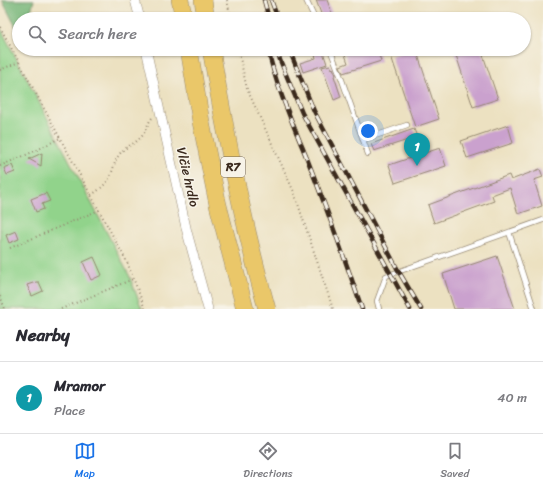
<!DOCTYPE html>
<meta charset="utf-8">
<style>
body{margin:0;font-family:Sriracha,sans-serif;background:#f2f2f3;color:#2b2b33}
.you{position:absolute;left:368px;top:131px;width:14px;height:14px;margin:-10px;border:3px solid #fff;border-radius:50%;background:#1a73e8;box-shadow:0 0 0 6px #1a73e833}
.badge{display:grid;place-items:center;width:26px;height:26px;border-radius:50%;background:#1a73e8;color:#fff;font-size:13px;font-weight:700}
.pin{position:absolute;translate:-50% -33px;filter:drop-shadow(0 1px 2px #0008)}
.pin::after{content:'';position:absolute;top:21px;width:14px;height:12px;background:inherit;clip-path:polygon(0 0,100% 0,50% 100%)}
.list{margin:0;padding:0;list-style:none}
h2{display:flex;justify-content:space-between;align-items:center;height:52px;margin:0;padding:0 16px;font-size:17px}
h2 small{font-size:13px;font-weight:400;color:#7c7c81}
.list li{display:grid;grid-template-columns:26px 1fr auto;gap:12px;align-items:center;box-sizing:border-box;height:72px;padding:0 16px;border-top:1px solid #e1e1e2}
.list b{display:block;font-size:15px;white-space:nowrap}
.list p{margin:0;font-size:13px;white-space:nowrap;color:#7c7c81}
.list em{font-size:13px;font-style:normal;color:#7c7c81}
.icon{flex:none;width:22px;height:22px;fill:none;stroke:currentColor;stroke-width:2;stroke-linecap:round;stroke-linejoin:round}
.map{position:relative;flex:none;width:543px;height:309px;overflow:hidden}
.search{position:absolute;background:#fff;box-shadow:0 1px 3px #0004;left:12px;right:12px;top:12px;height:44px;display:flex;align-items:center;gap:10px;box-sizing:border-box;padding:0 14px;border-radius:22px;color:#7c7c81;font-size:15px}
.sheet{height:124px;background:#fff}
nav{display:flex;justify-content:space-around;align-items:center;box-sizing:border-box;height:56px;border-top:1px solid #e1e1e2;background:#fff;font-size:11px;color:#7c7c81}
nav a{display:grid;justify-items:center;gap:2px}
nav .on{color:#1a73e8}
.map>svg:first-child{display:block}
.green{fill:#91d38b;stroke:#667e54}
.forest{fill:#74b577;stroke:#58704a}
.building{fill:#caa1ce}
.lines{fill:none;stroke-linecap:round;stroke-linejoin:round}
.service-casing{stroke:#948670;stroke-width:6}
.minor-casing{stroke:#948670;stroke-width:10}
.motorway-casing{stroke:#948670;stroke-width:18}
.path{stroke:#948670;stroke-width:2;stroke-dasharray:1 3;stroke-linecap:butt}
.service{stroke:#fff;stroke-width:4.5}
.minor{stroke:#fff;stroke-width:9}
.motorway{stroke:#eac769;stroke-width:17}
.rail-casing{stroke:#3b2a1e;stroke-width:4.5}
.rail{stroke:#f7f3e8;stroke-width:3;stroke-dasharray:9;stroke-linecap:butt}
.labels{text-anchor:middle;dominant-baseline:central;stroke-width:3;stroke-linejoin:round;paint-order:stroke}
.shield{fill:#f7f3e8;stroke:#73665b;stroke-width:1}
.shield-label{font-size:12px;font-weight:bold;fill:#3b2a1e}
.street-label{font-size:13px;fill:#3b2a1e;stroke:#f7f3e8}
</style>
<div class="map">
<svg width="543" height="309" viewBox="0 0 543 309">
<rect width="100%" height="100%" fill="#f7f3e8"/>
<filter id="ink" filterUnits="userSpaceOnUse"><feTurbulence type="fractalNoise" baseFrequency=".025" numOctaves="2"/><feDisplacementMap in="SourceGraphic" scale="8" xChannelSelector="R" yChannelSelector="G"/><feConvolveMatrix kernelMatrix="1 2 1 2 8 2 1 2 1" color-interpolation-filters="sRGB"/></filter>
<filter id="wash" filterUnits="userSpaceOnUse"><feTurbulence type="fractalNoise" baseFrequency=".012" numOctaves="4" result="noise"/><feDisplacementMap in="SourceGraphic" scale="16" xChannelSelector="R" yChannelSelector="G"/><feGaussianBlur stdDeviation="0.9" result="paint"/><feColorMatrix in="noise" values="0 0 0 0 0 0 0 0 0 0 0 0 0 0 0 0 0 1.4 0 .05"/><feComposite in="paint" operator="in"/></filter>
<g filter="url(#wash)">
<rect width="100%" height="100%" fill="#ece1c1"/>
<path class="green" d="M0,27L129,275L142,309H0Z"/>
<path class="forest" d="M2,0H34L29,19H19V33Z"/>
<g id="blocks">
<path class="building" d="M316,0H327L334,19H323Z
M322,49L327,64L303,72L300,63L316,58L314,52Z
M343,49H357L359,54L377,49L381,61L343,73L340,66L348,63Z
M412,49H416L439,119L415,127L391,56Z
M454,49H481L498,99L473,107Z
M330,65L332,69L333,68L336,75L334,76L341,97L334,100L322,67Z
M508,125L513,143L467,158L461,141Z
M414,129L417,137L374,151L371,144Z
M440,148L446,166L395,183L389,165Z
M42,153L41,166L29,159Z
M12,165L15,172L7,175L4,168Z
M540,169L543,177L534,180L542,206L518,214L510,188L492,195L494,201L434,223L428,205L509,175L511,180Z
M46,193L50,201L42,204L44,209L36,212L31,199Z
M16,231L19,239L9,243L6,235Z
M497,256L515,309H454L443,274Z
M94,257L102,275L91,280L83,262Z
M36,282H39L43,291L32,296L27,285Z"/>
</g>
</g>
<g filter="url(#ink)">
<use href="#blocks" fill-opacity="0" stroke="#948670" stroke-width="1"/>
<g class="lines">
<g class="service-casing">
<path id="service" d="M306,0L315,19
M330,49L342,80L368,154
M363,140L407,125
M509,232L534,309
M379,309L377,301L386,276L543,220"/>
</g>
<g class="minor-casing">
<path id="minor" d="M135,0L140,19
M146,49L187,232L208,309"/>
</g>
<g class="motorway-casing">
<path id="motorway" d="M180,0L184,19
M203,0L206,19
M189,49L201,122L218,205L245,309
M211,49C226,137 243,224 267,309"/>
</g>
<path class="path" d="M227,0L231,19
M0,27L127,262L145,309
M238,49L247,89L294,192L333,309
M0,70L19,62
M0,166L35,151L60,138
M91,195C101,189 108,183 112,172C114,166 115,160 119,155C124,147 133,145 139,139C146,134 146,125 152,118
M10,248L99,210
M0,296L5,309
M61,309L133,279"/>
<use href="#service" class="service"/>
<use href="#minor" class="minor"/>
<use href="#motorway" class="motorway"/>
<g class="rail-casing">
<path id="rail" d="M264,0L269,19
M271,0L278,19
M268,49C276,87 293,124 308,161C327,210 345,259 362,309
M277,49L280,60L302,113L410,309
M289,49L314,111L399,272L421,309"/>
</g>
<use href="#rail" class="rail"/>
</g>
</g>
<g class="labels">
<rect class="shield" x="221" y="157" width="24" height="20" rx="3"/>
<g class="shield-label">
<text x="233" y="167">R7</text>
</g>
<g class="street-label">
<text transform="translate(188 177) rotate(77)">Vlčie hrdlo</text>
</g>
</g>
</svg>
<div class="you"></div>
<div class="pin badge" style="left:417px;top:166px;background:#0f9aa8">1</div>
<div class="search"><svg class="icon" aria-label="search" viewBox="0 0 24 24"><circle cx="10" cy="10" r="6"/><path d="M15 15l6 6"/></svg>Search here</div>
</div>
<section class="sheet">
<h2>Nearby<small></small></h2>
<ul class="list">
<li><span class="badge" style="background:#0f9aa8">1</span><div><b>Mramor</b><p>Place</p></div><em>40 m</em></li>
</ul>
</section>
<nav>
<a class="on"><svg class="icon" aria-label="map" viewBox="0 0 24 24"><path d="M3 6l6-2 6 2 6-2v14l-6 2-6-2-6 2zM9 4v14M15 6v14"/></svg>Map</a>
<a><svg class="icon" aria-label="directions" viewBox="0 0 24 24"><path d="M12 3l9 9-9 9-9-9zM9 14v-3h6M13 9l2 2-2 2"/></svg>Directions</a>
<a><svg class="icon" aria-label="saved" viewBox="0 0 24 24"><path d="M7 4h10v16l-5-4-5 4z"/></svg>Saved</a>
</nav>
